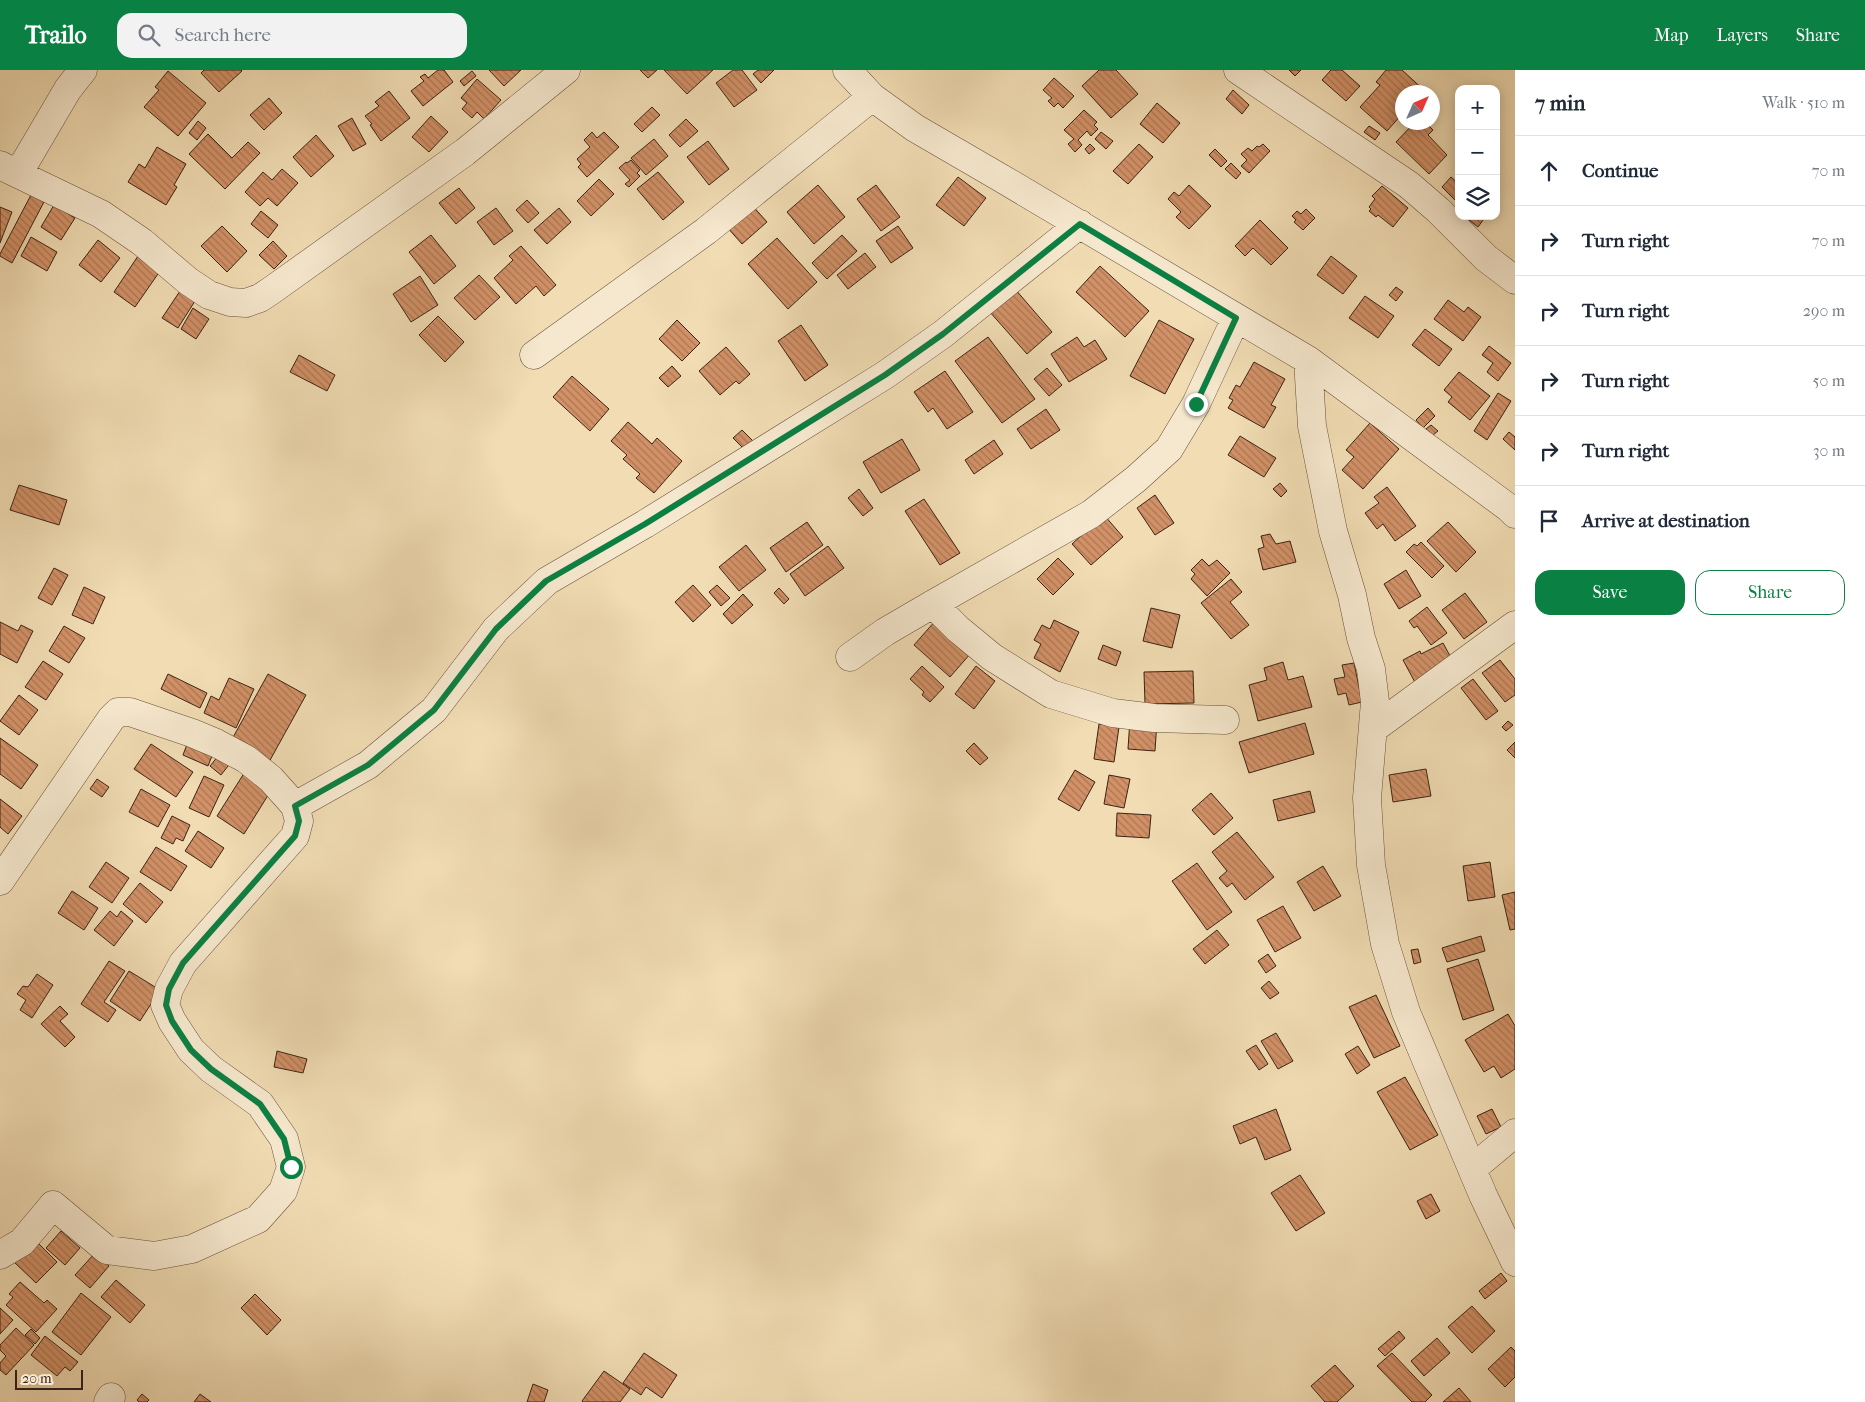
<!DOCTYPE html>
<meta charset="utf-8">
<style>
body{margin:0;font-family:"IM FELL French Canon",serif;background:#f2f2f3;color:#1f2937}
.controls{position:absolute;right:15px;top:15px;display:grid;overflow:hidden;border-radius:10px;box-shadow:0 2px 12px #0003}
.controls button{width:45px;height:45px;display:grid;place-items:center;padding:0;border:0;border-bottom:1px solid #e0e1e3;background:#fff;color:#1f2937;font:25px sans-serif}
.compass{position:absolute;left:1395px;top:15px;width:45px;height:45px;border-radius:50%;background:#fff;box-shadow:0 2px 12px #0003;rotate:45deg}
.scale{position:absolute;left:15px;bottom:12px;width:68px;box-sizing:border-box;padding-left:5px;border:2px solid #3b2315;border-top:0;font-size:14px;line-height:18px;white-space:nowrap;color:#3b2315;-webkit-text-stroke:4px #f6e8ce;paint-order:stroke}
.stop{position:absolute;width:15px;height:15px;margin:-11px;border:4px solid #0b8043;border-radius:50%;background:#fff}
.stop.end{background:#0b8043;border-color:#fff;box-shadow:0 1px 5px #0008}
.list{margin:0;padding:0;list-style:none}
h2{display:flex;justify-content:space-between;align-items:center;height:65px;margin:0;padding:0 20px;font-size:21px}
h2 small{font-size:16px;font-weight:400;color:#747a83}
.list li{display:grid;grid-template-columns:32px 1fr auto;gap:15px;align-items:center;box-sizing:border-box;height:70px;padding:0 20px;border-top:1px solid #e0e1e3}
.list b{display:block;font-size:19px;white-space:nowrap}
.list em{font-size:16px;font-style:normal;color:#747a83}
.actions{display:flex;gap:10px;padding:15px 20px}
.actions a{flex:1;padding:11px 0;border:1px solid #0b8043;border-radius:15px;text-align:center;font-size:18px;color:#0b8043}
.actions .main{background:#0b8043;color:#fff}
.icon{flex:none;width:28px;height:28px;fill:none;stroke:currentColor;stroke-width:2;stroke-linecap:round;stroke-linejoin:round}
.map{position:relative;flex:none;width:1515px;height:1332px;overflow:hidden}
header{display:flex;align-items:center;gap:30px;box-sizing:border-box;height:70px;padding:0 25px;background:#0b8043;color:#fff}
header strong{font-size:24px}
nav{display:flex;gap:28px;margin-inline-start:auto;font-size:18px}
.search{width:350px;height:45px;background:#f2f2f3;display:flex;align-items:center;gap:12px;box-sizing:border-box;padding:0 18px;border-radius:15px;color:#747a83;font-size:19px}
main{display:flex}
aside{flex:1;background:#fff}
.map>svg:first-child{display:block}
.building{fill:url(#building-back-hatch);stroke:#3b2315}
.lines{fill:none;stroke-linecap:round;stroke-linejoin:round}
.street-casing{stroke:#68513c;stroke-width:29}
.street{stroke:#f6e8ce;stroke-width:28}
.route{stroke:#0b8043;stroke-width:6}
</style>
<header>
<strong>Trailo</strong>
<div class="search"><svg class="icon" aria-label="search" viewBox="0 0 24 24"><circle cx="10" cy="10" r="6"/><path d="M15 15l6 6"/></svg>Search here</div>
<nav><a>Map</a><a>Layers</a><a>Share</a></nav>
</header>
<main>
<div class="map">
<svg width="1515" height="1332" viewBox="0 0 1515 1332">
<defs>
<pattern id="building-back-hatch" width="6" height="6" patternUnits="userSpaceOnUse" patternTransform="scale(1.25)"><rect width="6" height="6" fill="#d29167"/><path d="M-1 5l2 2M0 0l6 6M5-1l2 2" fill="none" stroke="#ac7654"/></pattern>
</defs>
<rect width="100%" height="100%" fill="#f1dcb3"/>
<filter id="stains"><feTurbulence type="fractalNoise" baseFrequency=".004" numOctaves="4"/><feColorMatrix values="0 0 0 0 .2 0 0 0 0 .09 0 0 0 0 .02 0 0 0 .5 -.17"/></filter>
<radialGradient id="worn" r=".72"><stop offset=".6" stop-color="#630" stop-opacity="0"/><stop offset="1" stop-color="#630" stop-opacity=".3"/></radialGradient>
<path class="building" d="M204,0H241L242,1L219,22L201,3Z
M438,0H444L453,12L423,36L411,21L424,11L420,7L425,4L428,8Z
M489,0H521L504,16Z
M640,0H657L648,8Z
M664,0H713L687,24Z
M733,0H742L757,20L734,37L716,13Z
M758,0H774L761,13L753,4Z
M1099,0H1116L1138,24L1111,48L1082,16Z
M1289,0H1301L1295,6Z
M1331,0H1342L1360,16L1346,31L1322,10Z
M1386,0H1402L1426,22H1402V44L1387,61L1360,37L1380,15L1376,12Z
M168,1L206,33L178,66L144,37L159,20L155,17Z
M472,1L476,6L464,16L460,11Z
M1054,8L1074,26L1063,38L1058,33L1054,37L1048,31L1052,28L1043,20Z
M477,9L501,30L484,49L477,42L472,48L462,39L467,33L461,28Z
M1233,20L1249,35L1242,44L1226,29Z
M389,21L410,48L381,71L370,55L372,54L365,46L379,36L375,32Z
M269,28L282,43L264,60L250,45Z
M1157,33L1180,53L1163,73L1140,54Z
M652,37L660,45L642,62L634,54Z
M1084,40L1097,52L1094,55L1098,59L1091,66L1087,61L1078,70L1082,75L1075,82L1068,74L1074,69L1064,60Z
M431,46L448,62L429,82L412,67Z
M352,48L366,74L353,81L338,56Z
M686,49L698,61L680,77L669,65Z
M198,51L206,58L197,70L189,63Z
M1415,52H1425L1433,60L1428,65L1447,85L1429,104L1396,72Z
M1369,56L1380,63L1375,70L1364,62Z
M592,62L597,68L604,62L619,77L587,107L578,97L581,94L577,89L590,77L584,70Z
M1101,62L1113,71L1106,79L1095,69Z
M208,64L232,88L248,72L260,83L225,119L189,84Z
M316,65L334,86L311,107L293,87Z
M654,69L668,86L646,105L631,88Z
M708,71L729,99L709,115L687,87Z
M1090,74L1095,79L1089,84L1085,79Z
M1139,74L1153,87L1128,114L1113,101Z
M1263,74L1270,81L1249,103L1241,96L1247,90L1241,84L1248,78L1252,81L1257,76L1259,77Z
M157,77L186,94L174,115L177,117L166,135L128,112L139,94L145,98Z
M1215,79L1227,91L1221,97L1209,85Z
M631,90L640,100L637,103L640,106L629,117L625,114L630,110L619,98L626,92L627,93Z
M1231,93L1241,103L1236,109L1225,99Z
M282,99L298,113L277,136L268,128L260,136L245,122L263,102L272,110Z
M658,102L684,132L663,150L637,119Z
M958,107L986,128L964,156L936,135Z
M1451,107L1459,114V134L1442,117Z
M599,109L614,124L591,146L577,131Z
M818,115L845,147L814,174L787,142Z
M876,115L900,147L881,161L857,129Z
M1189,115L1211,136L1189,159L1176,147L1181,142L1168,129L1174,122L1179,126Z
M1382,116L1408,138L1393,157L1378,145L1376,147L1369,141L1371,139L1369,137L1375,129L1372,126Z
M459,118L475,138L456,154L439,133Z
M32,123L45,130L12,193L0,186V184Z
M527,130L539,143L528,153L516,140Z
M751,134L767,152L742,174L726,156Z
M54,135L75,148L61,170L41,157Z
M0,137L12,142L0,173Z
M496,138L513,161L494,175L477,152Z
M559,138L571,152L547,174L534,160Z
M1306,139L1315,148L1303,160L1294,152L1296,150L1292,146L1297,141L1301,144Z
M261,141L278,155L268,168L251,154Z
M1472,146H1486L1478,157L1469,150Z
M1260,150L1288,178L1271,195L1253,178L1245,186L1235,176Z
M222,156L247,181L227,202L201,176Z
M898,156L913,178L891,193L876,171Z
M431,165L456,196L434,214L409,182Z
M842,165L857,181L827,209L812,193Z
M31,167L57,182L47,201L21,186Z
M777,168L817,212L788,239L748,194Z
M98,170L120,188L101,212L79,195Z
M273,171L287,186L274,199L259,185Z
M521,176L556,215L544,226L536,216L516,234L494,208L513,190L509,186Z
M865,183L876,197L848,219L837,205Z
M138,186L160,201L135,237L114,222Z
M1331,186L1357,206L1343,224L1317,205Z
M1100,196L1149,241L1125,267L1076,222Z
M479,205L500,227L475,250L454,228Z
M420,206L438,235L411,252L393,224Z
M1396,217L1403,222L1396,231L1389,225Z
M1015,219L1052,262L1027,284L989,241Z
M180,221L195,231L178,258L162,248Z
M1365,226L1394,246L1378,268L1349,248Z
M1448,230L1464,242L1468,237L1481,247L1463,271L1434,249Z
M193,238L209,249L196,269L181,259Z
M438,246L464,272L445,292L419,265Z
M677,250L700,273L682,291L659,269Z
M1159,250L1194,269L1165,324L1130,306Z
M801,255L828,295L805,311L778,271Z
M1425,259L1452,279L1439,296L1412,275Z
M988,267L1035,329L1002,353L955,291Z
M1077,267L1084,277L1095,270L1107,289L1069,312L1051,284Z
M1489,276L1511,293L1498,311L1487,302L1493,293L1482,285Z
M726,277L750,304L739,314L736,311L720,325L699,301Z
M299,285L335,305L327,321L290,302Z
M1254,292L1285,309L1271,335L1276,337L1264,358L1228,338L1233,330L1229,328L1236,315L1240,317Z
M672,296L681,306L668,317L659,308Z
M1047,298L1062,315L1049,326L1034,309Z
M945,301L973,342L947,359L933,338L928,342L914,322Z
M1459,302L1490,326L1470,350L1448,332L1452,327L1444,320Z
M572,306L609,339L590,361L553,327Z
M1498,323L1511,331L1487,370L1474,361Z
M1428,338L1435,346L1423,358L1416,350Z
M1046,339L1060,360L1031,379L1017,359Z
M628,352L652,374L657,368L682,391L654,423L636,408L640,404L623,389L627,385L611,371Z
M1370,353L1399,379L1363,419L1342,400L1354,387L1346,380Z
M1431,355L1438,361L1433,365L1426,359Z
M742,360L754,372L746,381L733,368Z
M1509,362L1515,367V380L1503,369Z
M1240,366L1276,388L1264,407L1228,385Z
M902,369L920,400L881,423L863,392Z
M994,370L1003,384L974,404L965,390Z
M1280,413L1287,421L1281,427L1273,419Z
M19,415L67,430L59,455L10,440Z
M1387,417L1416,456L1395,471L1383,454L1377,459L1365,443L1379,433L1374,427Z
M859,419L873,438L863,446L848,428Z
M1155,425L1174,453L1155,465L1137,438Z
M924,429L960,483L940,495L905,441Z
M1104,445L1123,467L1091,495L1072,474Z
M807,452L823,475L786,502L770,478Z
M1448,452L1476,482L1456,502L1427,471Z
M1270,464L1276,474L1290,471L1296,492L1263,500L1258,479L1264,477L1261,466Z
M1421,472L1444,496L1432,508L1406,482L1414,474L1417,476Z
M746,475L766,500L739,521L719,497Z
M828,476L844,498L805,526L790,504Z
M1058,488L1074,504L1053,525L1037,509Z
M1202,489L1209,496L1217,490L1230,503L1207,526L1191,509L1195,504L1191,500Z
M54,498L68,505L52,535L38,528Z
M1406,500L1421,526L1399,539L1384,514Z
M1231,509L1242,522L1230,532L1249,555L1231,569L1201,533Z
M693,515L711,535L693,552L675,532Z
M717,515L730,528L721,536L709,522Z
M84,517L105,527L93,554L72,545Z
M779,518L789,529L784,534L774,523Z
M1465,523L1487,552L1464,569L1442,540Z
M743,524L753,535L732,554L723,544Z
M1427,537L1447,563L1431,575L1417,556L1414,558L1409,551Z
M1151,538L1180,545L1172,578L1143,571Z
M936,550L971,583L950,607L914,575Z
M1054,550L1079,562L1060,602L1034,588L1041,574L1034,570L1042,555L1050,559Z
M0,552L18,561L21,555L33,561L17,593L0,584Z
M64,556L85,568L69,593L49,581Z
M1443,573L1455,595L1417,616L1403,590L1420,581L1421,584Z
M1103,575L1121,582L1116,596L1098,589Z
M1500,590L1515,609V625L1505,632L1482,603Z
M43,591L63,604L46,630L25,617Z
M1283,592L1288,610L1303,606L1312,637L1258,651L1249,615L1267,610L1264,598Z
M1354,593L1362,632L1349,635L1346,623L1338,625L1334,609L1345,607L1342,595Z
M922,596L944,617L930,632L922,625L924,622L910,609Z
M976,596L995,611L974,639L955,624Z
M1193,601L1194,633L1145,634L1144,602Z
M168,604L207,623L200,638L161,619Z
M268,604L306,625L269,692L231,671Z
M229,608L254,619L236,658L204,643L211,626L219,630Z
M1473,609L1498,641L1486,650L1461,618Z
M19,625L38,640L19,665L0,651Z
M1130,649L1157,651L1155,681L1128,679Z
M1508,651L1513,655L1506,661L1502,657Z
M195,653L221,663L208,696L183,685Z
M1305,653L1314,684L1249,703L1239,672Z
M1099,654L1119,657L1114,692L1094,689Z
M0,668L38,695L21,719L0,704Z
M1515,672V688L1507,680Z
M974,673L988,688L980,695L966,681Z
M151,674L193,702L176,727L134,699Z
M228,674L239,682L221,705L210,696Z
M248,697L275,714L244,764L217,746Z
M1426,699L1431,726L1393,732L1389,705Z
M1075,700L1095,712L1079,741L1058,729Z
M1109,705L1130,709L1124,738L1104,734Z
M204,706L224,715L209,747L189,738Z
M97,709L109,717L102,727L90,719Z
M141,719L170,735L158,757L129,742Z
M1310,721L1315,742L1278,751L1273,730Z
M1211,723L1233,748L1214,765L1192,740Z
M0,729L22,746L8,764L0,757Z
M1117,743L1151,745L1149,768L1116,766Z
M172,746L190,755L183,771L176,768L173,774L161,768Z
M198,761L224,778L211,798L185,781Z
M1237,762L1274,807L1245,830L1232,813L1227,817L1219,808L1227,801L1212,782Z
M156,777L187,796L171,821L140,802Z
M106,792L129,808L112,833L89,817Z
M1490,792L1495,827L1468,831L1463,796Z
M1197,793L1232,842L1207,860L1172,811Z
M1323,796L1341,826L1314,841L1297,812Z
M140,813L163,832L146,853L123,834Z
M72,821L98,838L84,860L58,843Z
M1515,822V859L1510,860L1502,825Z
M1283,836L1301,868L1275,882L1257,850Z
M110,841L117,847L121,841L133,851L114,876L94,860Z
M1217,860L1229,875L1205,894L1193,879Z
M1481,866L1485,881L1447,892L1442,878Z
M1418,879L1421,892L1414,894L1411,880Z
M1268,884L1276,896L1266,903L1258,891Z
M1478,889L1494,940L1463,950L1447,899Z
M109,891L125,901L104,932L116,940L108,952L81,934Z
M129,901L160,920L140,951L110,931Z
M37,904L53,915L32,948L20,940L26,930L17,924L23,916L28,917Z
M1269,911L1279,923L1270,929L1261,918Z
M1376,925L1400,976L1374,988L1349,937Z
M60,936L68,944L60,951L75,967L65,977L41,954Z
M1508,944L1515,956V999L1501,1008L1494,996L1484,1002L1465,970Z
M1276,963L1293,991L1278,999L1261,971Z
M1256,975L1268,994L1259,1000L1246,981Z
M1358,976L1370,995L1357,1004L1345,984Z
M277,981L307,989L303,1003L274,997Z
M1405,1007L1438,1065L1410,1080L1377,1022Z
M1276,1039L1291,1080L1265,1090L1256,1067L1240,1074L1233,1056Z
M1492,1039L1501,1057L1486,1064L1477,1046Z
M1300,1105L1325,1143L1296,1161L1271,1123Z
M1431,1124L1440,1141L1426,1149L1417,1131Z
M61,1161L80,1178L65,1195L46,1178Z
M39,1174L57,1192L36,1213L11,1189L30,1183Z
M95,1183L109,1196L90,1218L75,1205Z
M1501,1203L1507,1211L1485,1229L1479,1221Z
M116,1210L145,1235L130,1253L101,1227Z
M20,1212L44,1233L47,1230L57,1239L36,1262L6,1235L13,1227L9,1224Z
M81,1223L111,1247L81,1285L52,1262Z
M255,1224L281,1250L267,1265L241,1238Z
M1472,1236L1495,1261L1472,1283L1448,1257Z
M0,1238L13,1250L0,1264Z
M16,1258L34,1275L6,1305L0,1300V1293L6,1286L0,1280V1275Z
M31,1259L40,1268L35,1274L25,1265Z
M1399,1261L1405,1268L1385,1286L1378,1279Z
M45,1266L78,1292L70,1301L65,1297L57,1306L31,1285Z
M1437,1268L1450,1283L1424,1306L1411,1291Z
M1511,1277L1515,1281V1307L1505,1317L1488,1299Z
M644,1283L677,1305L662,1328L646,1317L641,1325L623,1313Z
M1392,1283L1432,1325L1425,1332H1412L1377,1296Z
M1335,1295L1354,1316L1337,1332H1325L1311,1316Z
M604,1301L630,1319L620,1332H583L582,1331Z
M533,1314L548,1320L544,1332H527Z
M1459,1318L1471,1332H1443Z
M142,1324L149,1330L147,1332H139L137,1330Z
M200,1324L211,1332H194Z"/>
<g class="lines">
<g class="street-casing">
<path id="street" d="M847,0L872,27L915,58L1001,108L1308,290L1509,438L1515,444
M1238,0L1409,115L1438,140L1486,188L1515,210
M0,95L18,104L68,19L83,0
M18,104L101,144L142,172L188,211L209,225L230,232L246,233L260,228L272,220L465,82L566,0
M534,285L706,161L872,27
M1308,290L1312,356L1333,461L1352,525L1361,568L1371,599L1375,632L1367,728L1371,795L1385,874L1406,942L1483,1125L1515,1192
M933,534L958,559L992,587L1051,624L1113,643L1154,648L1225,650
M850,587L885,562L933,534L1091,444L1136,409L1169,379L1196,334L1236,248
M1373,659L1515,555
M295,736L368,695L434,640L496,559L547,511L645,454L885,305L943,264L1080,154
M0,811L111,649L118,642H130L192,663L216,673L246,689L271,709L295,736L299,751L295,766L183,893L169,919L165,935L172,951L191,980L211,999L260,1034L284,1069L291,1097L283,1121L258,1149L192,1179L154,1186L107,1180L53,1135L22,1172L0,1185
M1472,1099L1515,1063
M108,1332L111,1327"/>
</g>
<use href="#street" class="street"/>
</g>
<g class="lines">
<path class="route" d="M291,1097L284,1069L260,1034L211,999L191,980L172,951L166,935L169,919L183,893L295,766L299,751L295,736L368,695L434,640L496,559L546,511L645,454L885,305L943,264L1080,154L1236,248L1196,334"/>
</g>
<rect width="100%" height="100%" filter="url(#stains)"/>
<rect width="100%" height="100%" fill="url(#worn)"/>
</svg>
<div class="controls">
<button>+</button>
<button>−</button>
<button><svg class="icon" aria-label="layers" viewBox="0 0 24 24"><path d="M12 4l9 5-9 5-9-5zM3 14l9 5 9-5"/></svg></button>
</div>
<svg class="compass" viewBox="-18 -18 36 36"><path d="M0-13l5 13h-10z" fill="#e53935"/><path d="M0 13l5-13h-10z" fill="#747a83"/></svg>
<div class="scale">20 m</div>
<div class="stop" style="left:291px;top:1097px"></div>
<div class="stop end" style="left:1196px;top:334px"></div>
</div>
<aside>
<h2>7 min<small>Walk · 510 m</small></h2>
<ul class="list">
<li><svg class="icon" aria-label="ahead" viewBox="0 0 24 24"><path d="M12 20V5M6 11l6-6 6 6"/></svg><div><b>Continue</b></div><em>70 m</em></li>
<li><svg class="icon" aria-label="right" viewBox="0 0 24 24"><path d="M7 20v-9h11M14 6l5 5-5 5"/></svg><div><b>Turn right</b></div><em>70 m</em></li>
<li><svg class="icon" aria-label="right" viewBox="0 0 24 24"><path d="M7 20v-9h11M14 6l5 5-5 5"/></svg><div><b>Turn right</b></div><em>290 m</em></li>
<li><svg class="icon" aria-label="right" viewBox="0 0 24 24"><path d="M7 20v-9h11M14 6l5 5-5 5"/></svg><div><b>Turn right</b></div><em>50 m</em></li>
<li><svg class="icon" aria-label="right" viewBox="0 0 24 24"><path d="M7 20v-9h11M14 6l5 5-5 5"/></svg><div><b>Turn right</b></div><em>30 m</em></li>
<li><svg class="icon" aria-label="arrive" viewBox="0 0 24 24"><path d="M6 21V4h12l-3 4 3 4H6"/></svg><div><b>Arrive at destination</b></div></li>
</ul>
<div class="actions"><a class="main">Save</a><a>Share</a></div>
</aside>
</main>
